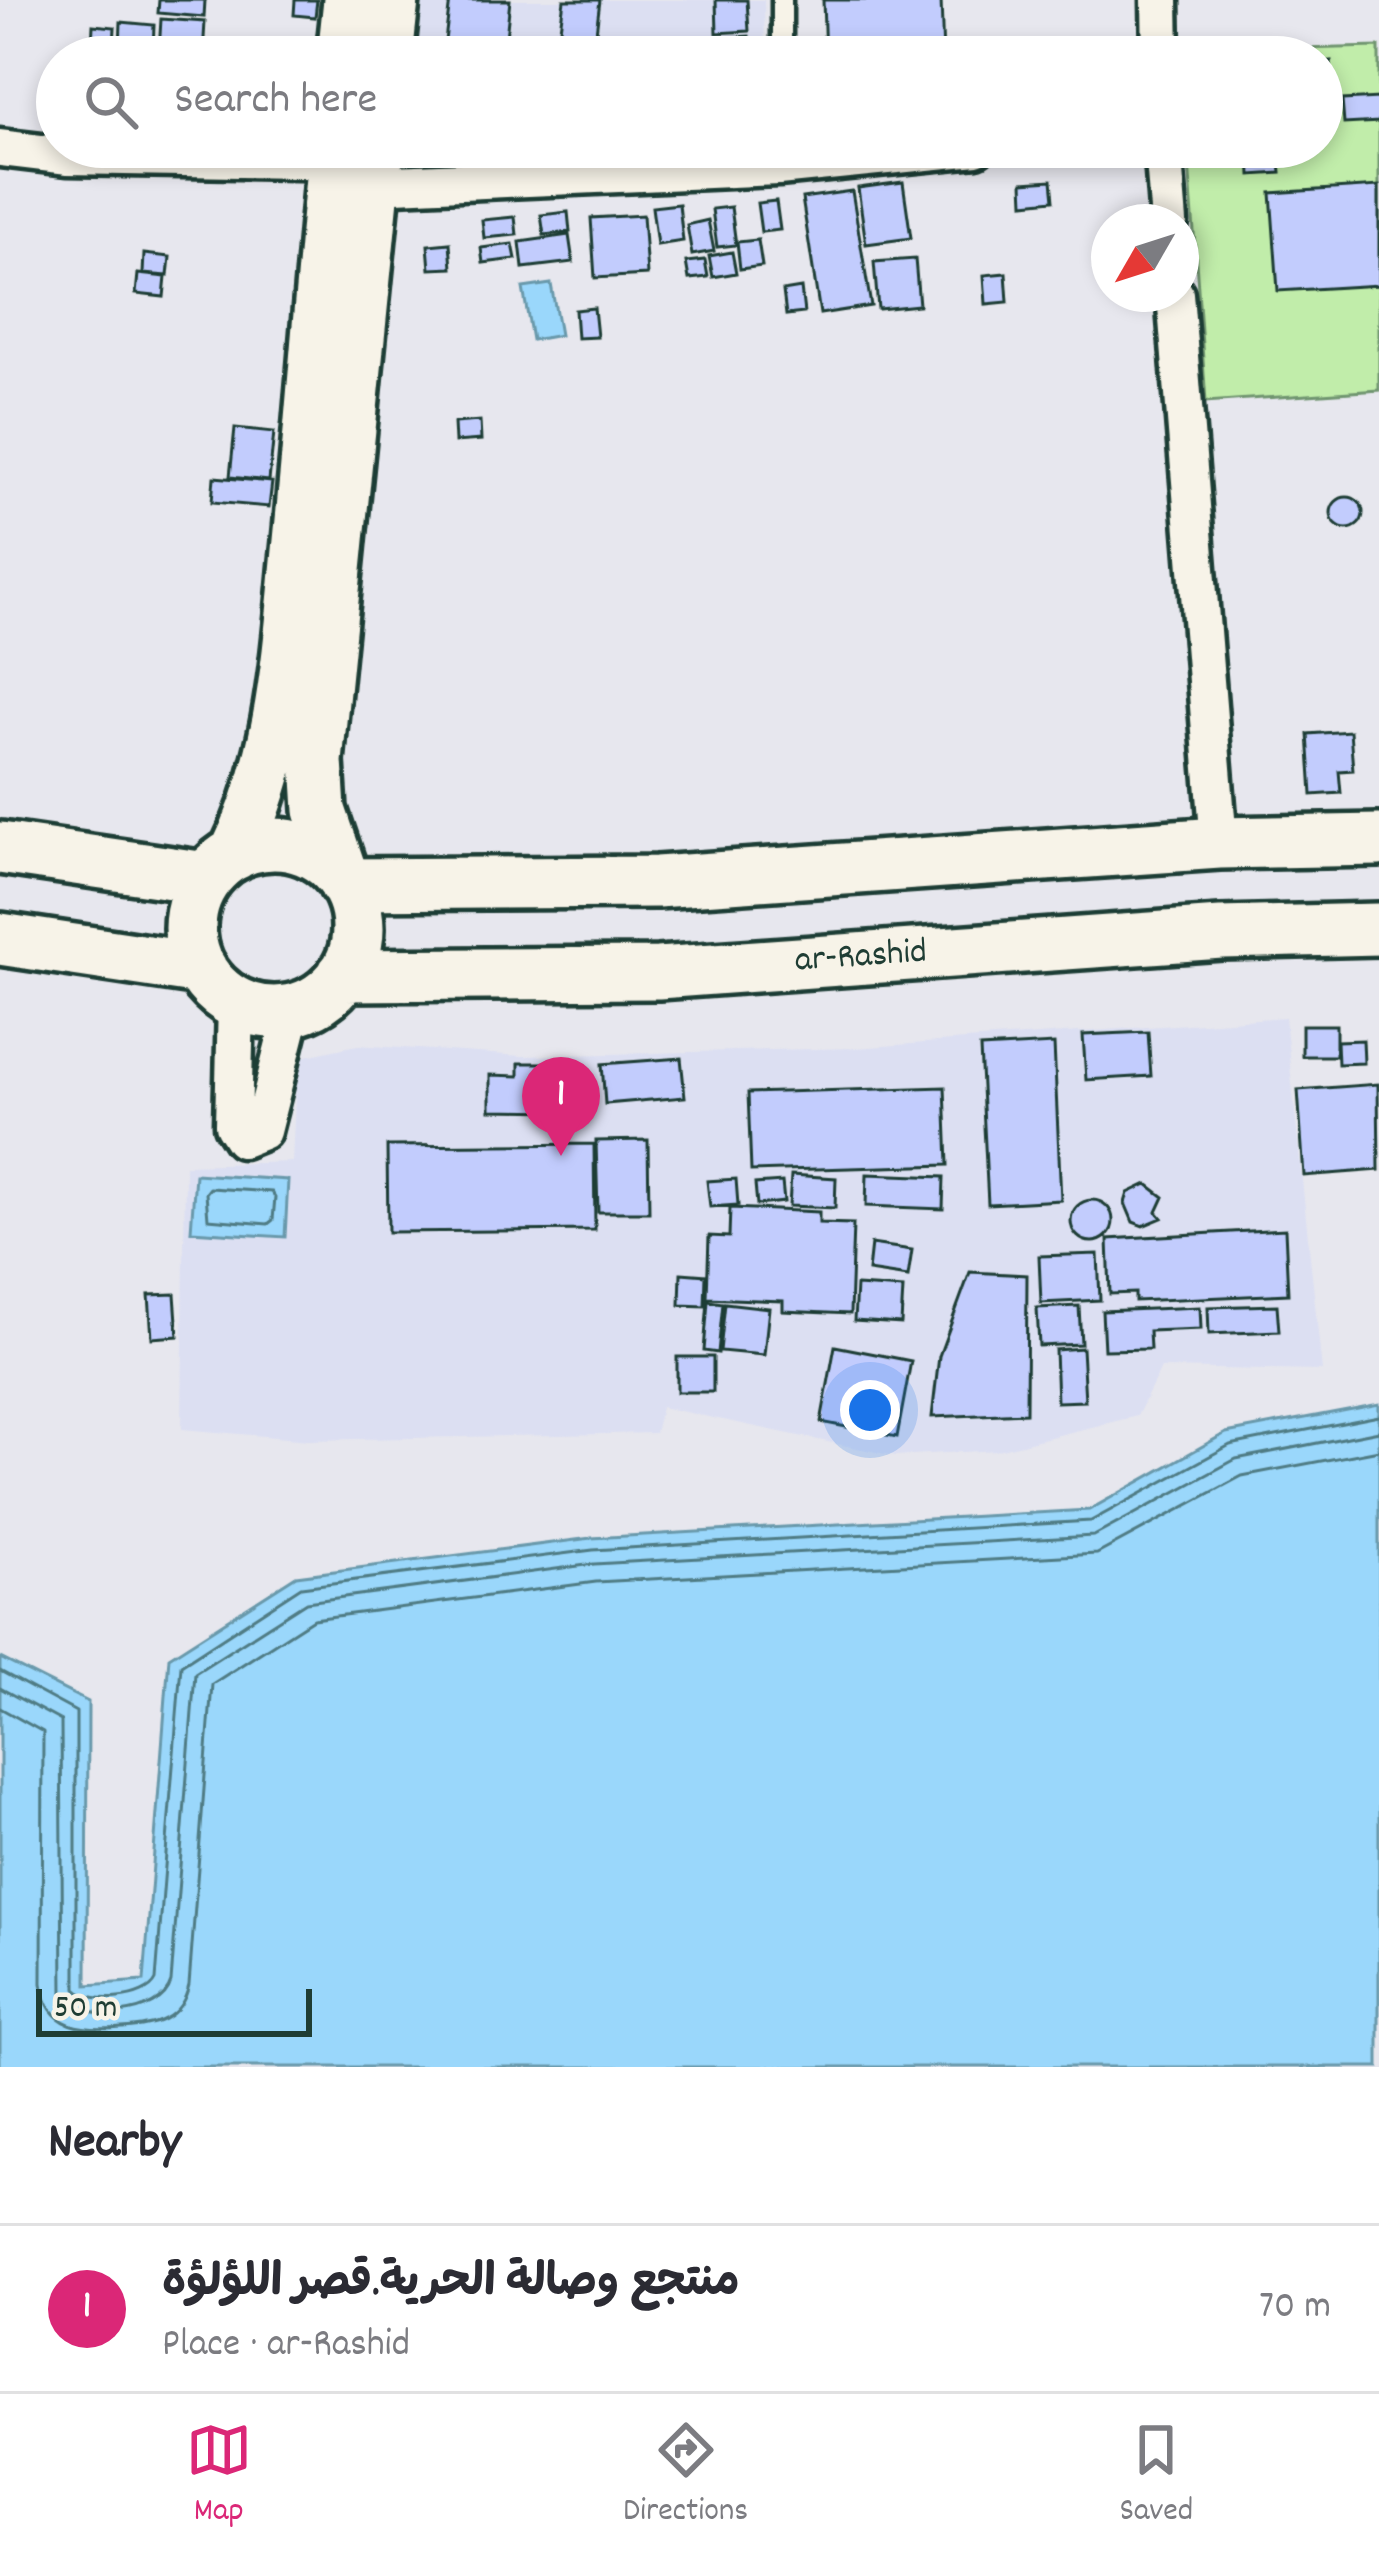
<!DOCTYPE html>
<meta charset="utf-8">
<style>
body{margin:0;font-family:Dekko,"Playpen Sans Arabic",sans-serif;background:#f2f2f3;color:#2b2b33}
.compass{position:absolute;left:1091px;top:204px;width:108px;height:108px;border-radius:50%;background:#fff;box-shadow:0 6px 18px #0003;rotate:231deg}
.scale{position:absolute;left:36px;bottom:30px;width:276px;box-sizing:border-box;padding-left:12px;border:6px solid #1f3d34;border-top:0;font-size:33px;line-height:42px;white-space:nowrap;color:#1f3d34;-webkit-text-stroke:9px #f7f3e8;paint-order:stroke}
.you{position:absolute;left:870px;top:1410px;width:42px;height:42px;margin:-30px;border:9px solid #fff;border-radius:50%;background:#1a73e8;box-shadow:0 0 0 18px #1a73e833}
.badge{display:grid;place-items:center;width:78px;height:78px;border-radius:50%;background:#db2777;color:#fff;font-size:39px;font-weight:700}
.pin{position:absolute;translate:-50% -99px;filter:drop-shadow(0 3px 6px #0008)}
.pin::after{content:'';position:absolute;top:63px;width:42px;height:36px;background:inherit;clip-path:polygon(0 0,100% 0,50% 100%)}
.list{margin:0;padding:0;list-style:none}
h2{display:flex;justify-content:space-between;align-items:center;height:156px;margin:0;padding:0 48px;font-size:51px}
h2 small{font-size:39px;font-weight:400;color:#7c7c81}
.list li{display:grid;grid-template-columns:78px 1fr auto;gap:36px;align-items:center;box-sizing:border-box;height:168px;padding:0 48px;border-top:3px solid #e1e1e2}
.list b{display:block;font-size:45px;white-space:nowrap}
.list p{margin:0;font-size:39px;white-space:nowrap;color:#7c7c81}
.list em{font-size:39px;font-style:normal;color:#7c7c81}
.icon{flex:none;width:66px;height:66px;fill:none;stroke:currentColor;stroke-width:2;stroke-linecap:round;stroke-linejoin:round}
.map{position:relative;flex:none;width:1379px;height:2067px;overflow:hidden}
.search{position:absolute;background:#fff;box-shadow:0 6px 18px #0003;left:36px;right:36px;top:36px;height:132px;display:flex;align-items:center;gap:30px;box-sizing:border-box;padding:0 42px;border-radius:66px;color:#7c7c81;font-size:45px}
.sheet{height:324px;background:#fff}
nav{display:flex;justify-content:space-around;align-items:center;box-sizing:border-box;height:168px;border-top:3px solid #e1e1e2;background:#fff;font-size:33px;color:#7c7c81}
nav a{display:grid;justify-items:center;gap:6px}
nav .on{color:#db2777}
.map>svg:first-child{display:block}
.built{fill:#dcdff2}
.green{fill:#c1edaa;stroke:#70956f;stroke-width:3}
.water{fill:#9ad7fb;stroke:#6999ab;stroke-width:3}
.lines{fill:none;stroke-linecap:round;stroke-linejoin:round}
.shore{stroke:#507b84;stroke-width:3}
.building{fill:#c2ccfd;stroke:#1f3d34;stroke-width:3}
.lane-casing{stroke:#1f3d34;stroke-width:27}
.street-casing{stroke:#1f3d34;stroke-width:45}
.secondary-casing{stroke:#1f3d34;stroke-width:60}
.lane{stroke:#f7f3e8;stroke-width:18}
.street{stroke:#f7f3e8;stroke-width:36}
.secondary{stroke:#f7f3e8;stroke-width:51}
.labels{text-anchor:middle;dominant-baseline:central;stroke-width:9;stroke-linejoin:round;paint-order:stroke}
.street-label{font-size:36px;fill:#1f3d34;stroke:#f7f3e8}
</style>
<div class="map">
<svg width="1379" height="2067" viewBox="0 0 1379 2067">
<rect width="100%" height="100%" fill="#e7e7ee"/>
<filter id="ink" filterUnits="userSpaceOnUse"><feTurbulence type="fractalNoise" baseFrequency=".00833" numOctaves="2"/><feDisplacementMap in="SourceGraphic" scale="24" xChannelSelector="R" yChannelSelector="G"/><feConvolveMatrix kernelMatrix="1 2 1 2 8 2 1 2 1" color-interpolation-filters="sRGB"/></filter>
<g filter="url(#ink)">
<path class="built" d="M413,0H764L765,57H409Z
M403,147H767V159L402,154Z
M1285,1017L1322,1371L1161,1368L1137,1416L997,1450L895,1456L661,1407L655,1433L309,1440L182,1429L185,1165L292,1162L297,1058L357,1045L523,1056L856,1048Z"/>
<path class="green" d="M1379,47V390L1206,402L1188,147H1322V57H1181V52Z"/>
<path class="water" d="M551,284L560,335L532,340L523,288Z
M195,1174L288,1180L285,1237L191,1231Z
M1379,1404V2067H0V1658L88,1702L87,1985L144,1981L169,1657L296,1576L591,1538L1089,1510L1226,1433Z"/>
<g class="lines">
<path class="shore" d="M210,1188L272,1192L275,1197L273,1220L268,1224L208,1219L206,1193Z
M0,1671L76,1712V1989C91,2005 147,2000 156,1980L181,1665L301,1587L593,1550L1091,1521L1230,1445L1379,1416
M0,1688L61,1721L63,1995C83,2024 161,2018 171,1982L195,1673L306,1602L594,1564L1094,1536L1236,1459L1379,1431
M0,1708L43,1732L42,1983C47,2030 84,2031 122,2028C155,2026 181,2020 189,1985L212,1684L313,1619L596,1582L1097,1554L1242,1476L1379,1450"/>
</g>
<path class="building" d="M159,0H205L204,17L158,13Z
M295,0H317L315,17L294,15Z
M450,0H510L504,57H443Z
M564,0H600L593,57H556Z
M716,0H747L749,31L717,33Z
M823,0H941L943,57H825Z
M161,19L205,22L203,55L159,52Z
M121,22L154,25L153,49L120,48Z
M93,25L115,27L114,46L92,45Z
M749,36L750,57H717L716,38Z
M1331,61L1333,90L1322,91V62Z
M1379,98V122L1344,124L1342,100Z
M1279,152L1281,173L1251,175L1250,154Z
M1052,180L1054,200L1024,203L1023,182Z
M903,182L911,238L866,244L858,188Z
M1379,186V285L1278,291L1271,193Z
M852,191L871,306L820,314L802,198Z
M776,201L780,230L761,232L757,203Z
M679,204L683,241L657,245L652,207Z
M731,207L736,245L717,247L712,209Z
M568,212L570,232L544,235L541,215Z
M643,215L647,275L595,278L591,218Z
M515,217L517,235L484,238L482,220Z
M708,220L714,251L692,255L687,225Z
M569,235L573,262L523,268L520,242Z
M758,240L762,266L740,269L737,242Z
M450,243L452,268L430,269L428,245Z
M513,244L516,259L483,263L481,248Z
M732,252L736,273L713,277L709,256Z
M144,254L170,257L168,276L143,274Z
M915,259L919,305L878,309L874,262Z
M705,260L708,277L689,279L686,262Z
M1006,273L1008,302L986,304L984,275Z
M138,274L166,277L164,297L136,294Z
M801,288L804,313L786,315L783,291Z
M594,308L597,337L577,338L575,310Z
M480,421L481,440L455,442L454,423Z
M235,428L274,432L269,481L230,477Z
M214,477L272,482L269,507L212,502Z
M1331 513a16 16 0 1 1 32 0a16 16 0 1 1-32 0Z
M1350,731L1353,770L1339,771L1341,793L1312,795L1308,734Z
M1302,1025H1336V1056H1302Z
M1148,1032L1151,1076L1086,1080L1083,1035Z
M1363,1040L1364,1063L1338,1064L1337,1041Z
M1054,1044L1061,1200L988,1204L980,1048Z
M681,1058L685,1097L605,1104L602,1064Z
M519,1063H560L559,1111L490,1110V1075L519,1076Z
M1378,1084L1379,1170L1304,1176L1298,1090Z
M945,1087L948,1165L751,1171L748,1093Z
M648,1140L649,1212H598L596,1141Z
M594,1144L595,1230L388,1232L387,1146Z
M867,1174L944,1177L943,1209L866,1206Z
M791,1175L836,1178L835,1208L789,1206Z
M736,1179L738,1205L710,1207L707,1181Z
M782,1182L784,1202L757,1205L755,1184Z
M1147,1184L1164,1197L1157,1212L1162,1218L1143,1226L1133,1222L1125,1203L1128,1193Z
M1071 1221a21 21 0 1 1 42 0a21 21 0 1 1-42 0Z
M730,1208L819,1212V1223L853,1224L850,1314L783,1311V1301L707,1298L709,1236L729,1237Z
M1285,1229L1288,1294L1135,1301V1293L1110,1294L1108,1239Z
M871,1244L912,1250L908,1277L868,1271Z
M1098,1254L1100,1300L1041,1303L1039,1256Z
M970,1272L1027,1275L1026,1413L932,1417L939,1356Z
M681,1273L706,1275L705,1306L680,1305Z
M856,1286L903,1289L901,1324L854,1321Z
M175,1294L178,1336L152,1338L149,1295Z
M708,1301L723,1303L718,1353L704,1351Z
M725,1303L769,1308L764,1355L720,1351Z
M1277,1305L1279,1331L1209,1334L1208,1307Z
M1079,1306L1081,1344L1039,1346L1037,1308Z
M1200,1307L1201,1329L1149,1331L1150,1349L1104,1350L1102,1311Z
M835,1346L911,1361L897,1437L821,1422Z
M1082,1348L1085,1401L1057,1402L1055,1350Z
M677,1357H713V1392H677Z"/>
<g class="lines">
<g class="lane-casing">
<path id="lane" d="M782,0V57"/>
</g>
<g class="street-casing">
<path id="street" d="M1160,0L1161,57
M1163,147L1169,222
M0,148L67,156L355,161
M351,186L778,167L976,147
M1175,294L1219,843
M236,1003L233,1125L242,1139L262,1131L293,1009"/>
</g>
<g class="secondary-casing">
<path id="secondary" d="M343,57L349,0
M387,57L393,0
M378,147L317,761L320,810L345,884L657,882L1219,843L1379,840
M190 928a84 84 0 1 1 168 0a84 84 0 1 1-168 0Z
M0,848L206,878
M235,854C284,755 288,649 299,541C312,410 321,278 334,147
M0,939L201,969
M343,975L658,973L1221,933L1379,929"/>
</g>
<use href="#lane" class="lane"/>
<use href="#street" class="street"/>
<use href="#secondary" class="secondary"/>
</g>
</g>
<g class="labels">
<g class="street-label">
<text transform="translate(861 958) rotate(-4)">ar-Rashid</text>
</g>
</g>
</svg>
<svg class="compass" viewBox="-18 -18 36 36"><path d="M0-13l5 13h-10z" fill="#e53935"/><path d="M0 13l5-13h-10z" fill="#7c7c81"/></svg>
<div class="scale">50 m</div>
<div class="you"></div>
<div class="pin badge" style="left:561px;top:1156px">1</div>
<div class="search"><svg class="icon" aria-label="search" viewBox="0 0 24 24"><circle cx="10" cy="10" r="6"/><path d="M15 15l6 6"/></svg>Search here</div>
</div>
<section class="sheet">
<h2>Nearby<small></small></h2>
<ul class="list">
<li><span class="badge">1</span><div><b>منتجع وصالة الحرية.قصر اللؤلؤة</b><p>Place · ar-Rashid</p></div><em>70 m</em></li>
</ul>
</section>
<nav>
<a class="on"><svg class="icon" aria-label="map" viewBox="0 0 24 24"><path d="M3 6l6-2 6 2 6-2v14l-6 2-6-2-6 2zM9 4v14M15 6v14"/></svg>Map</a>
<a><svg class="icon" aria-label="directions" viewBox="0 0 24 24"><path d="M12 3l9 9-9 9-9-9zM9 14v-3h6M13 9l2 2-2 2"/></svg>Directions</a>
<a><svg class="icon" aria-label="saved" viewBox="0 0 24 24"><path d="M7 4h10v16l-5-4-5 4z"/></svg>Saved</a>
</nav>
